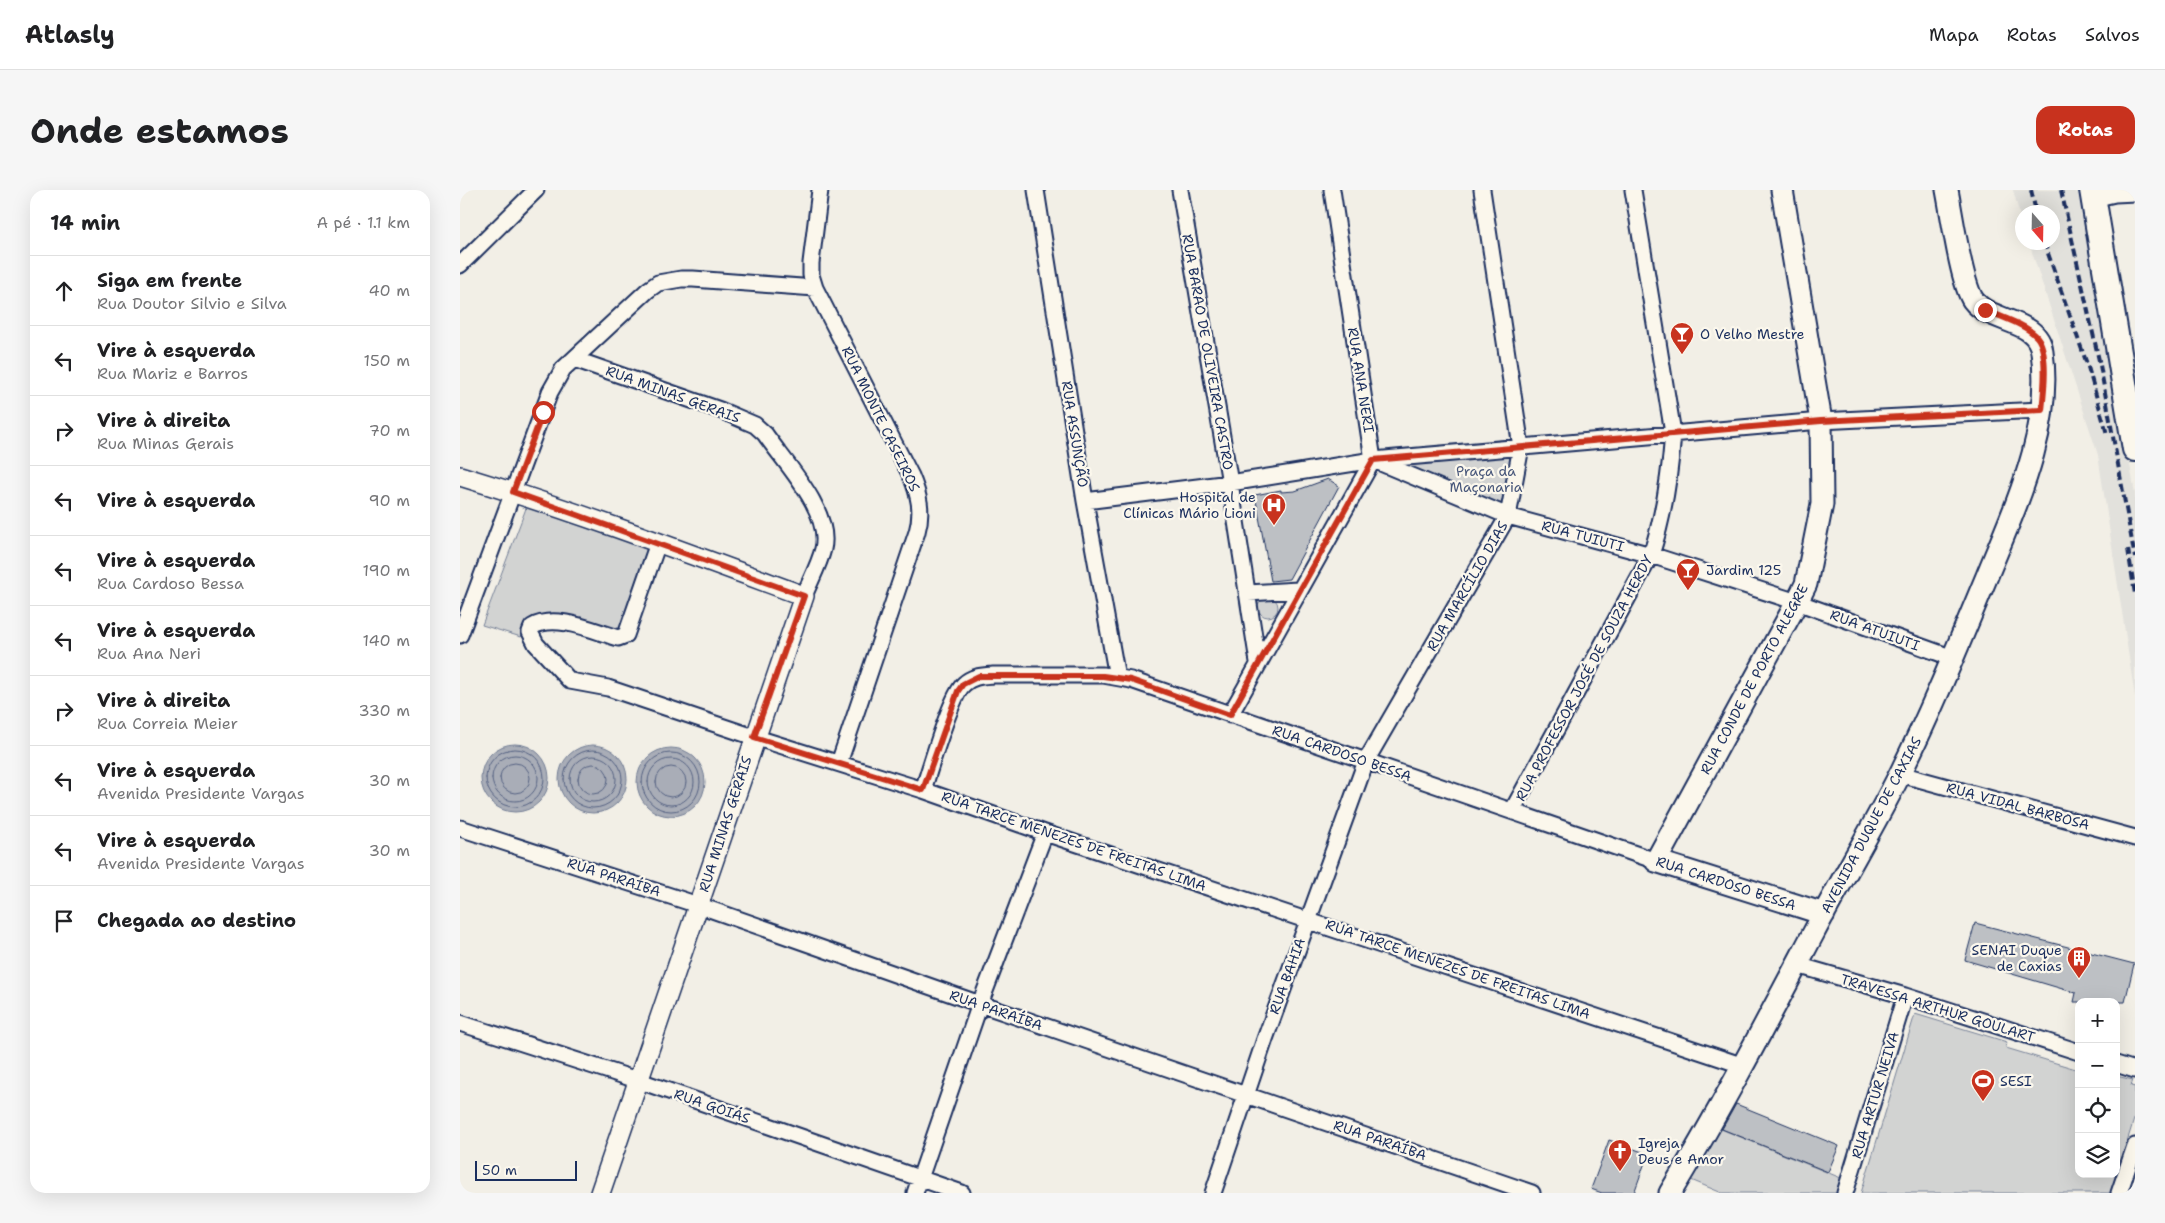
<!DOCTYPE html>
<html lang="pt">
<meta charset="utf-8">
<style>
body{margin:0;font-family:"Shantell Sans",sans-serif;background:#f6f6f6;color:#202124}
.controls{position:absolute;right:15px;bottom:15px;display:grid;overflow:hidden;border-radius:10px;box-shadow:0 5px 20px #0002}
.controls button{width:45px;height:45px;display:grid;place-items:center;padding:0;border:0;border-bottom:1px solid #e0e0e0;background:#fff;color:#202124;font:25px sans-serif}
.compass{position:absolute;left:1555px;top:15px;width:45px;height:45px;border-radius:50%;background:#fff;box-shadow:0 5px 20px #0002;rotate:160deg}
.scale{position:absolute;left:15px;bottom:12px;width:102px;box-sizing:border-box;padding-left:5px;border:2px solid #1b2f5e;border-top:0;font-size:14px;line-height:18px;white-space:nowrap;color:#1b2f5e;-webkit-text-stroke:4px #fbf7ec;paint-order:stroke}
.stop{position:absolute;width:15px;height:15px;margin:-11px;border:4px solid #c8321e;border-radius:50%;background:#fff}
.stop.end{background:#c8321e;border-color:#fff;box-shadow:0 1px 5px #0008}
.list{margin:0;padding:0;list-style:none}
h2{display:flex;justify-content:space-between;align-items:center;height:65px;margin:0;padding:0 20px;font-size:21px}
h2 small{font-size:16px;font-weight:400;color:#757577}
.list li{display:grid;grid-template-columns:32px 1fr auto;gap:15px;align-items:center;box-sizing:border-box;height:70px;padding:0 20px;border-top:1px solid #e0e0e0}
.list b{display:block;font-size:19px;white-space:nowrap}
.list p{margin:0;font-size:16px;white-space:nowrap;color:#757577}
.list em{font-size:16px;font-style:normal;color:#757577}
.icon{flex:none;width:28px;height:28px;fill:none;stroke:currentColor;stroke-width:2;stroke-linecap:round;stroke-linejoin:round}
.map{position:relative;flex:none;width:1675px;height:1003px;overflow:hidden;border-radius:15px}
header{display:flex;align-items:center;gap:30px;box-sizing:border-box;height:70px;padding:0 25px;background:#fff;border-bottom:1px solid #e0e0e0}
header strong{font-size:24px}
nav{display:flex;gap:28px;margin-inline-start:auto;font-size:18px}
.intro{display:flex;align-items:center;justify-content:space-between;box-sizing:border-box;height:120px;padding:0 30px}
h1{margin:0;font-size:35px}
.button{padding:12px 22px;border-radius:15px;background:#c8321e;color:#fff;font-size:18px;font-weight:700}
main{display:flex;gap:30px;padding:0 30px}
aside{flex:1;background:#fff;border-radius:15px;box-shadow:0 5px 20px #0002}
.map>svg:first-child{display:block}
.built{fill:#e2e1dc}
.green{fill:#d2d3d2;stroke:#768198}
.water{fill:#a9adb7;stroke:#707b93}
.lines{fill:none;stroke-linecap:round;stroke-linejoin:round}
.shore{stroke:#546182;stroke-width:1}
.building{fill:#bdc0c4;stroke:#1b2f5e}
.minor-casing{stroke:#1b2f5e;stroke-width:19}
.tertiary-casing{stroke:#1b2f5e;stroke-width:22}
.secondary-casing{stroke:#1b2f5e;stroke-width:25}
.primary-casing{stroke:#1b2f5e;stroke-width:28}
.minor{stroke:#fbf7ec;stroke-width:15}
.tertiary{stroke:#fbf7ec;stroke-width:19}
.secondary{stroke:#fbf7ec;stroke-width:21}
.primary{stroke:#fbf7ec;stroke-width:24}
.rail{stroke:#1b2f5e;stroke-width:4;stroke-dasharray:8 4;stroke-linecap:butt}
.route{stroke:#c8321e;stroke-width:6}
.labels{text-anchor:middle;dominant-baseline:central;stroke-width:4.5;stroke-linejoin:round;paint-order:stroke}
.poi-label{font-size:14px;fill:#1b2f5e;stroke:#fbf7ec;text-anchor:start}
.street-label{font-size:14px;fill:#1b2f5e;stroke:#fbf7ec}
.park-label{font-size:14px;fill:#49587b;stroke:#fbf7ec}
</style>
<header>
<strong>Atlasly</strong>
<nav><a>Mapa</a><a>Rotas</a><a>Salvos</a></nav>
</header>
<div class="intro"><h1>Onde estamos</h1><a class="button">Rotas</a></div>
<main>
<aside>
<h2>14 min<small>A pé · 1.1 km</small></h2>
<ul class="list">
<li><svg class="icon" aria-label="ahead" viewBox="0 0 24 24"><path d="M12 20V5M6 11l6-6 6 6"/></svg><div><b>Siga em frente</b><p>Rua Doutor Silvio e Silva</p></div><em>40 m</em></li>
<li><svg class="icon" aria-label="left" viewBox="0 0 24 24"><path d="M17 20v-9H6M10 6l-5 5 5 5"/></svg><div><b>Vire à esquerda</b><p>Rua Mariz e Barros</p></div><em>150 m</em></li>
<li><svg class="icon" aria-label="right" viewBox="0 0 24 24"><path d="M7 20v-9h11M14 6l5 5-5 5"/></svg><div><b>Vire à direita</b><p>Rua Minas Gerais</p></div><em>70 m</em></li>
<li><svg class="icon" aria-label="left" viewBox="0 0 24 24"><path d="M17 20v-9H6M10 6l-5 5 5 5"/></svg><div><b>Vire à esquerda</b></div><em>90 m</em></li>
<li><svg class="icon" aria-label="left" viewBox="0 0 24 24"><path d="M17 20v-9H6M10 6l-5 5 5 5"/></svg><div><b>Vire à esquerda</b><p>Rua Cardoso Bessa</p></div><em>190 m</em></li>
<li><svg class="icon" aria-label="left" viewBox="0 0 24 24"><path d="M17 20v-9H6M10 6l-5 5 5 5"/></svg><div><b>Vire à esquerda</b><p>Rua Ana Neri</p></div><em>140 m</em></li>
<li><svg class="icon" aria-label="right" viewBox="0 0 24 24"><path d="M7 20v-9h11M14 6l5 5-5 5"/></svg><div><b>Vire à direita</b><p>Rua Correia Meier</p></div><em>330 m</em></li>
<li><svg class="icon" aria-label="left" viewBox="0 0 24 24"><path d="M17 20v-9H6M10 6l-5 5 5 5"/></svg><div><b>Vire à esquerda</b><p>Avenida Presidente Vargas</p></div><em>30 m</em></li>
<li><svg class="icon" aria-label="left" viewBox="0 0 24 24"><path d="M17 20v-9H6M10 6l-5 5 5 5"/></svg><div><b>Vire à esquerda</b><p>Avenida Presidente Vargas</p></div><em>30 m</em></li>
<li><svg class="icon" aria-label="arrive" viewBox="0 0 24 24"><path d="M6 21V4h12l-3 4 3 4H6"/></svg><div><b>Chegada ao destino</b></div></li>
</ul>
</aside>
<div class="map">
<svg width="1675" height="1003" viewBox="0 0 1675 1003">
<rect width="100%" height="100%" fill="#f2efe6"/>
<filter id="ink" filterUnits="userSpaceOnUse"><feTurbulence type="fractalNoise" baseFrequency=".02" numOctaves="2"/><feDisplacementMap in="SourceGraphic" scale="10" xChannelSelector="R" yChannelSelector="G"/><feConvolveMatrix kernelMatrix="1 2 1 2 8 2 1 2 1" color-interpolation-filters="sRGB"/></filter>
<g filter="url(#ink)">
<path class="built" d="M1553,0H1614L1618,3L1651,164L1675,304V507L1638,265L1569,53L1592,52V22H1562V33Z"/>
<path class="green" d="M1058,261L1045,323L914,275Z
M68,313L190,355L163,442L68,435L61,447L22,435Z
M798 417a10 10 0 1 1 20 0a10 10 0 1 1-20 0Z
M1455,824L1547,852L1546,858L1619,880V984H1656V886L1673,890L1671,896L1675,897V926L1651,1003H1401Z
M1256,937L1381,988L1376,1003H1262L1231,990Z"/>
<path class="water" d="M21 588a34 34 0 1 1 68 0a34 34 0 1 1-68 0Z
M99 589a34 34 0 1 1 68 0a34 34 0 1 1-68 0Z
M177 592a34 34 0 1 1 68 0a34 34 0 1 1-68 0Z"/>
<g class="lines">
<path class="shore" d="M26 588a29 29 0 1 1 58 0a29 29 0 1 1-58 0Z
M104 589a29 29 0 1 1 58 0a29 29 0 1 1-58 0Z
M182 592a29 29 0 1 1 58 0a29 29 0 1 1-58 0Z
M32 588a23 23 0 1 1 46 0a23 23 0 1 1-46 0Z
M110 589a23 23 0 1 1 46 0a23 23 0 1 1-46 0Z
M188 592a23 23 0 1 1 46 0a23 23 0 1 1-46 0Z
M40 588a15 15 0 1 1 30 0a15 15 0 1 1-30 0Z
M118 589a15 15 0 1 1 30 0a15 15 0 1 1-30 0Z
M196 592a15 15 0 1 1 30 0a15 15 0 1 1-30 0Z"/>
</g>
<path class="building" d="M868,289L879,296L829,389L811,391L795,305L821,300V302L835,301Z
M1515,733L1674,774L1665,812H1614L1616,803L1505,770Z
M1276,914L1379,956L1368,982L1262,939Z
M1149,950L1188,964L1174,1003H1142L1131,999Z"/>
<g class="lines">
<g class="minor-casing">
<path id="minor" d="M360,0L351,73V85L355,98L451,286C459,305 463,321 457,342L379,573
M576,0L625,311L657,487
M720,0L770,293L798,472
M1633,9L1655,4L1675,3
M0,75L76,0
M114,169L260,220L295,235L305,244C325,273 372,322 363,359C359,375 350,391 344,406
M916,271L1048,326L1191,365L1337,412L1493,468
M625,311L770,293L913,270L1361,231L1582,220
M198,353L166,445L158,448C134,441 95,423 72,437L70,442L76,454L110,491L148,498L294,547L463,600L585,643L1281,875
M788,403L838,400
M0,445L90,202L103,179L188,100L198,93L221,89H233L355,98
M770,525L913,270L872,0
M1440,584L1675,648
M463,600C470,579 491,505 504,494C512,486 523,486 533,485H643L671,490L1196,671
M1052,621L1191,365C1204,325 1210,285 1213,243L1173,0
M0,638L238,715L520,814L1072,1003
M1337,775L1445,806L1619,862
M0,833L177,890L502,1003
M1656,874L1675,880
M455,1003L520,814L585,643
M753,1003L805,849L906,571L1048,326L1061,257L1022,0
M1385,1003L1445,806
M1659,1003L1675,956"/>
</g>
<g class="tertiary-casing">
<path id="tertiary" d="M0,286C116,321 230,364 344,406L140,1003"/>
</g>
<g class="secondary-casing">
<path id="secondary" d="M1322,0L1361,231L1362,314L1346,394L1337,412L1196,671L1364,724
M1210,1003C1261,919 1307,831 1353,744C1381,690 1413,638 1440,584C1472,520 1499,453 1527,386C1555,317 1593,239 1582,162C1578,128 1531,134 1513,110C1501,92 1492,25 1487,0"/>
</g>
<g class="primary-casing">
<path id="primary" d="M1632,0L1675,259"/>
</g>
<use href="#minor" class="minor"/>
<use href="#tertiary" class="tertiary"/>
<use href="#secondary" class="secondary"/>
<use href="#primary" class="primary"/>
<path class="rail" d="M1571,0L1576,22
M1601,0L1640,175L1675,368
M1584,52L1628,177L1647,244
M1668,359L1675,404"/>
</g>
</g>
<g class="lines" filter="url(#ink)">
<path class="route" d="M83,222L53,302L344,406L294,547L463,600L498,501L503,494L519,486H643L671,490L770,525L913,270L1361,231L1582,220C1584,203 1589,161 1577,147C1567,135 1539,126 1525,120"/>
</g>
<defs>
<g id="bar-pin" transform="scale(1.25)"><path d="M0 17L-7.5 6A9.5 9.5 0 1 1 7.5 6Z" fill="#c8321e" stroke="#fbf7ec"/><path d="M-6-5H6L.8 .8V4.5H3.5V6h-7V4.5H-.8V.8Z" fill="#fff"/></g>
<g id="hospital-pin" transform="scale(1.25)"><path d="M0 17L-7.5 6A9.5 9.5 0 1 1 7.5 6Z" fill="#c8321e" stroke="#fbf7ec"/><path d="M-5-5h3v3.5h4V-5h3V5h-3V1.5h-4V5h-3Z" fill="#fff"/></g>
<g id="building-pin" transform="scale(1.25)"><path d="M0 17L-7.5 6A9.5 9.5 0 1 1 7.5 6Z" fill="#c8321e" stroke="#fbf7ec"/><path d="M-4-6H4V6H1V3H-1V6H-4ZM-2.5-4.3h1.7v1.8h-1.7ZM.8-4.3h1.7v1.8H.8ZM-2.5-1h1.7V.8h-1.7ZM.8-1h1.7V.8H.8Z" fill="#fff"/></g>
<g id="stadium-pin" transform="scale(1.25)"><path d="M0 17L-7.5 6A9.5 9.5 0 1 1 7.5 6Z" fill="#c8321e" stroke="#fbf7ec"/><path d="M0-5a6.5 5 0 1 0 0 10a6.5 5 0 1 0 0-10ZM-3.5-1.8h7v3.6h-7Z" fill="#fff"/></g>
<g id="church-pin" transform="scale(1.25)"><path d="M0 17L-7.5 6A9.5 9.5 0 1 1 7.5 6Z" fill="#c8321e" stroke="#fbf7ec"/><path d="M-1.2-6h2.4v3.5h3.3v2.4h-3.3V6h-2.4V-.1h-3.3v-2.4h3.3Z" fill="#fff"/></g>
</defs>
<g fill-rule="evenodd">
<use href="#bar-pin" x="1222" y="144"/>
<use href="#hospital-pin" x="814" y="315"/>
<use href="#bar-pin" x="1228" y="380"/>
<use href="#building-pin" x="1619" y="768"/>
<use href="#stadium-pin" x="1523" y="891"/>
<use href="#church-pin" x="1160" y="961"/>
</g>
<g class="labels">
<g class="poi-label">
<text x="1240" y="144">O Velho Mestre</text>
<text x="796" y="307" text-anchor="end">Hospital de<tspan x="796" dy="16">Clínicas Mário Lioni</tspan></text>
<text x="1246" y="380">Jardim 125</text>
<text x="1602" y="760" text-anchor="end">SENAI Duque<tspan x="1602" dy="16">de Caxias</tspan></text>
<text x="1540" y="891">SESI</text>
<text x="1178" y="953">Igreja<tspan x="1178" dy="16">Deus e Amor</tspan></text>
</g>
<g class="street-label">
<text transform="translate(748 162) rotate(80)">RUA BARAO DE OLIVEIRA CASTRO</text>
<text transform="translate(901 190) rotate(81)">RUA ANA NERI</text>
<text transform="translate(213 204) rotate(20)">RUA MINAS GERAIS</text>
<text transform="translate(421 229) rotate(64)">RUA MONTE CASEIROS</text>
<text transform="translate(615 244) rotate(81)">RUA ASSUNÇÃO</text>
<text transform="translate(1123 346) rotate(15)">RUA TUIUTI</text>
<text transform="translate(1007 396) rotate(-60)">RUA MARCÍLIO DIAS</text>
<text transform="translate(1415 440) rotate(20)">RUA ATUIUTI</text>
<text transform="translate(1124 488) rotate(-62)">RUA PROFESSOR JOSÉ DE SOUZA HERDY</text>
<text transform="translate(1294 489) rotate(-62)">RUA CONDE DE PORTO ALEGRE</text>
<text transform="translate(882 563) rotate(19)">RUA CARDOSO BESSA</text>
<text transform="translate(1558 616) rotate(15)">RUA VIDAL BARBOSA</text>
<text transform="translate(265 634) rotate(-72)">RUA MINAS GERAIS</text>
<text transform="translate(1411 635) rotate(-62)">AVENIDA DUQUE DE CAXIAS</text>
<text transform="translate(614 651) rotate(19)">RUA TARCE MENEZES DE FREITAS LIMA</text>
<text transform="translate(154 687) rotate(18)">RUA PARAÍBA</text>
<text transform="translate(1266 693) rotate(18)">RUA CARDOSO BESSA</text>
<text transform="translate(998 779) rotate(19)">RUA TARCE MENEZES DE FREITAS LIMA</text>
<text transform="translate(827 786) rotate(-70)">RUA BAHIA</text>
<text transform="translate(1478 818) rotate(17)">TRAVESSA ARTHUR GOULART</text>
<text transform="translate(536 820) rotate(19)">RUA PARAÍBA</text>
<text transform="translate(1415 905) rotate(-73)">RUA ARTUR NEIVA</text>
<text transform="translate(252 916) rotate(19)">RUA GOIÁS</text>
<text transform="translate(920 950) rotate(19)">RUA PARAÍBA</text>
</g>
<g class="park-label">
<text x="1026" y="281">Praça da<tspan x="1026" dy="16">Maçonaria</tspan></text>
</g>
</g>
</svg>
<div class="controls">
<button>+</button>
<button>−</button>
<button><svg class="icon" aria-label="locate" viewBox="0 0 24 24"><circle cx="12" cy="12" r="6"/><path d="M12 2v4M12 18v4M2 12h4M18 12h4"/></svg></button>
<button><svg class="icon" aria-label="layers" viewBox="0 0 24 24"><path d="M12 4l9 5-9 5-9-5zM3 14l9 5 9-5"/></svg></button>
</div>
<svg class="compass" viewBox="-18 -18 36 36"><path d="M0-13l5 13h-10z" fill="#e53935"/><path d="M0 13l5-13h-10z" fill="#757577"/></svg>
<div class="scale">50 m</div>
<div class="stop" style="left:83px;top:222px"></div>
<div class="stop end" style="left:1525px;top:120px"></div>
</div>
</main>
